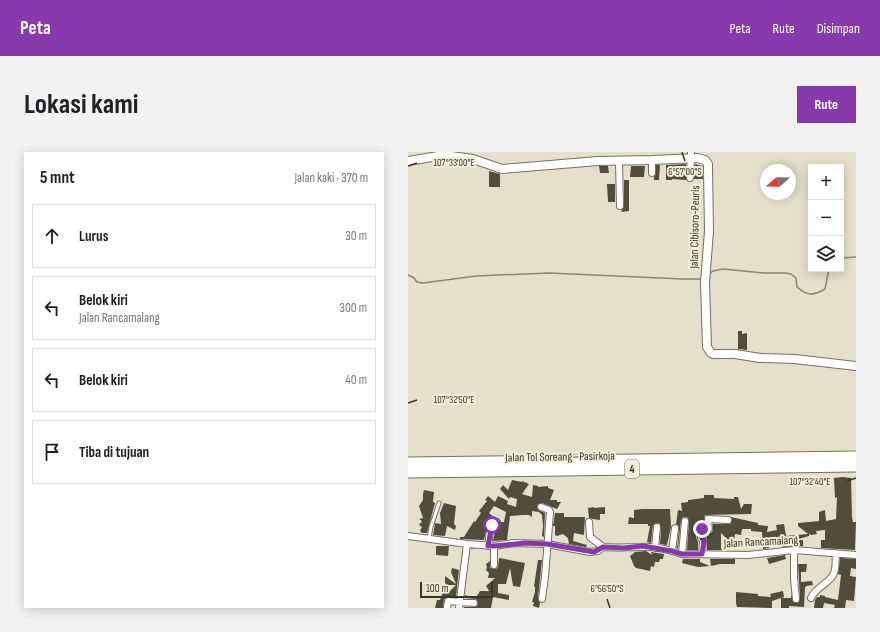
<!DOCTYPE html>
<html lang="id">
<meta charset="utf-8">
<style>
body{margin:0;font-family:"Sofia Sans Condensed",sans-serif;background:#f2f2f2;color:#202124}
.controls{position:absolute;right:12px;top:12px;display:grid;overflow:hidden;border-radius:0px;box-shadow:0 2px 10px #0003}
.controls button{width:36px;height:36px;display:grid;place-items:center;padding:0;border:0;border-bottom:1px solid #e0e0e0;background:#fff;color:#202124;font:20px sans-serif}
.compass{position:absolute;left:352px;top:12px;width:36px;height:36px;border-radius:50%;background:#fff;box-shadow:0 2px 10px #0003;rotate:250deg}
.scale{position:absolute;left:12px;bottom:10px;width:73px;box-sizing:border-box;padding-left:4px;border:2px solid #36362d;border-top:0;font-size:11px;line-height:14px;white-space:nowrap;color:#36362d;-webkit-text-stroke:3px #f1efd8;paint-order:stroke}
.stop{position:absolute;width:12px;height:12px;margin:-9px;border:3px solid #8639aa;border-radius:50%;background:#fff}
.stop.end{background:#8639aa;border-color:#fff;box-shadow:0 1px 4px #0008}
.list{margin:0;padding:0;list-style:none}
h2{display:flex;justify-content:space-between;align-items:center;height:52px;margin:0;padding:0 16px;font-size:17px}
h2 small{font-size:13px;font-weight:400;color:#757577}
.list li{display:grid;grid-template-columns:26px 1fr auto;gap:12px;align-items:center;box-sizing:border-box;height:64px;margin:0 8px 8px;padding:0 8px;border:1px solid #e0e0e0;border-radius:0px}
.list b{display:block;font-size:15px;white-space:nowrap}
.list p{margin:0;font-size:13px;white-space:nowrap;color:#757577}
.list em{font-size:13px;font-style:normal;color:#757577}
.icon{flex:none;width:22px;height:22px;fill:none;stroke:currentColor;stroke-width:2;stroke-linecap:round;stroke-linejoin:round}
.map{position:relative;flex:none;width:448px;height:456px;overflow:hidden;border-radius:0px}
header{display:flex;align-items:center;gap:24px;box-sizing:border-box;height:56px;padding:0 20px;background:#8639aa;color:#fff}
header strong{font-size:19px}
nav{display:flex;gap:22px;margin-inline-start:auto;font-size:14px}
.intro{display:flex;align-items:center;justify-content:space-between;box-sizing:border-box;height:96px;padding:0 24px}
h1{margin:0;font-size:28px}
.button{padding:10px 18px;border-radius:0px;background:#8639aa;color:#fff;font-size:14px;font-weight:700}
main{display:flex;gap:24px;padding:0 24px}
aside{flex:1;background:#fff;border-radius:0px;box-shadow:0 2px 10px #0003}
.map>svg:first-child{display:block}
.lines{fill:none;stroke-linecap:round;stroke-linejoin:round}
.stream{stroke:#8a886a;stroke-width:1.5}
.building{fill:#504e3b}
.lane-casing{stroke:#74725e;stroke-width:5}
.street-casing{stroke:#74725e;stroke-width:8}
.secondary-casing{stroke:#74725e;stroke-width:10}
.highway-casing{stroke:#74725e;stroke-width:13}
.lane{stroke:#fff;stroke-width:3}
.street{stroke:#fff;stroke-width:6}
.secondary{stroke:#fff;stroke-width:8}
.highway{stroke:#fff;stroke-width:11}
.route{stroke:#8639aa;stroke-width:5}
.ticks{fill:none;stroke:#36362d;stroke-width:1.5}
.labels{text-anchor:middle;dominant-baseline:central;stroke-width:4;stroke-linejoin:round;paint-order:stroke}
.shield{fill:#f1efd8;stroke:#6e6e60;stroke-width:1}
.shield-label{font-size:11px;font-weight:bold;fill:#36362d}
.street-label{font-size:12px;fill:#36362d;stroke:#f1efd8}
.ticks-label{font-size:10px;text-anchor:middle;fill:#36362d;stroke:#f1efd8;stroke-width:4;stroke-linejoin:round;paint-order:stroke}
</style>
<header>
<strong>Peta</strong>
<nav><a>Peta</a><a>Rute</a><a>Disimpan</a></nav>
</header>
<div class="intro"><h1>Lokasi kami</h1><a class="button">Rute</a></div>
<main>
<aside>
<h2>5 mnt<small>Jalan kaki · 370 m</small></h2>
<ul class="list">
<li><svg class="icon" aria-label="ahead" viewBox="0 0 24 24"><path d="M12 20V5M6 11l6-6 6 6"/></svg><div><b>Lurus</b></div><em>30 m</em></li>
<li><svg class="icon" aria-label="left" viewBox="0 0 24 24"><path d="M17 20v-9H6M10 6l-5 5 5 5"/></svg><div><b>Belok kiri</b><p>Jalan Rancamalang</p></div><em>300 m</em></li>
<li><svg class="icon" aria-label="left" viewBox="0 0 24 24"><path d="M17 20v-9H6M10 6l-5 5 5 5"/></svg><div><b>Belok kiri</b></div><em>40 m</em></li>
<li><svg class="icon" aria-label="arrive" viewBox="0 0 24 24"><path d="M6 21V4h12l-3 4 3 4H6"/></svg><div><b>Tiba di tujuan</b></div></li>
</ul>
</aside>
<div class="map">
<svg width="448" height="456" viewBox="0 0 448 456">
<rect width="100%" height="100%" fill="#e3e1cb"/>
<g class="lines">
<path class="stream" d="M433,106L448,105
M301,122L305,119L315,117L357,121H377L383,122L388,126L389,135C399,144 405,144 417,137L421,117
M0,123L6,126L9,130L15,131L68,124L141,121L275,127H294"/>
</g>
<path class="building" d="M278,12V28L264,27V28H258V13Z
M287,12L294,14L295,27H286Z
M248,13H252L251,28H246V25L248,21Z
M191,14H200L201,21H192Z
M223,14H237L236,25H222Z
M81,19L92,22V35H81Z
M216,28H221V59L213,60L216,54Z
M199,32H207V50H200Z
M330,179H334V182L339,181V198L330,197Z
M435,325L443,326L444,365L445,370H448L447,398L413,396V388H417V378L408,379L409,382L403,383L401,382V384L387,388H395V394L374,395L371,392L361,394V396L355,397L354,380L343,379V377H334L333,383L327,382L326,389L320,388L313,381V397L316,398H299V389L298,382L303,381L305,379V372H322L324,369L323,365L350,371V373L360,374L359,380L369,378L368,373L376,372L378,384L400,382L390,374V371L411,369V360L417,358L418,369L428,367L429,345L427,346L426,326Z
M104,328L114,330V329L121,332L114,342L124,345L125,333L130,334V335L140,334V336L146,338L142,348H149V350H153L149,357L134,351L129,353L130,358L137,361L136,385L134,384L135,374L134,363L131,360L124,359V365L121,363H115L102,364L99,388L85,389L87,379L93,370H96L98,360L86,354L81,361L87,366L83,369L79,375L76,388L52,387V385H56L66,369L67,370L73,361L71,359L79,349L77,348L80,344L87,350L90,344L100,349L99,352L108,355L109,347L102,345L101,347L92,337L95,333L100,338Z
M16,338L26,340L25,350L27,351L19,381H14L12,379L14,375L11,373L14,369L11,367L15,366L11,354L15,348V342Z
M296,343H306V346L326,347V345H330L333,357L336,352H344L343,362L297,363L296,367V372L291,373L289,377L288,386L290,390V398H279L281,369L279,365H275L273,369L270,396H269L271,377V374L268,372L270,358L274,359L273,351L280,350V348L296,346Z
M36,351L48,354L46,372L48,374L47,378L39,374L37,384L25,383L27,371L33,372L32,361Z
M186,355V356L197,355V362H192V368L185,367L181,366L180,356Z
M234,357H262L263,375L259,393L252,392L253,375L251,371H248L245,373L243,391L239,390L242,374H240V372H220L221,365L226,366V358Z
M147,361H156V365H177L176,383L166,381L165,389L179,393L178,395L161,392L160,386L155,382L149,384L147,383V374H145Z
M28,394H41L40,404L28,403Z
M238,399L244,403L243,400L256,402L255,407H252L251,410H247L246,415L243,414L242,419L228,416L226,414L222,404L227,400Z
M377,403L378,407L361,412L359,406Z
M91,406L117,411L112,435L105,434L102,416L98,432H90V441L101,443V448L85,445L83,456H56V455H68L70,452L68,447L57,446V443L63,445L69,444L72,439H81L78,434L87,426H80L81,421L78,418L79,415L78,412L82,409V416L88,417L90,415Z
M432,406L448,407V417L443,416L442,424L448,425L446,449L438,448L437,456H426L427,453L416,451L415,456H406L407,448L409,445H412V443L417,444V445L430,448L433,423L430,422Z
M275,407H292V410L302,414L290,415L274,411Z
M302,407H327V412H312L303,414Z
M130,408H134L130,446L132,451L131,456L125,454L126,450H124L127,440V435L126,434Z
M390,412H399L398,420H393V430L404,429L405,433L398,434V435H397L396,455L381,454V456H373V446L364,449V456L329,455L328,451V440L350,442V444L363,445L362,442L375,439L376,445L374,446H383V441L385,450L390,451L392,447Z
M44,416L51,418L48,445H38L36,448L35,456H27L29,448H32L35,440L40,441L48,433H39L37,431V424L48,432L43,420Z"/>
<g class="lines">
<g class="lane-casing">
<path id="lane" d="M21,386L23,375L31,351"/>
</g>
<g class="street-casing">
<path id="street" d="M244,8V21
M211,9L212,54
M282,26L283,0
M133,355L141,358L142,360L137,425L134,447
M181,370L182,385L195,395
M0,384L59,392L86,394L106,391L139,392L182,400L190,399L195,395C208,396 220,395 233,395C246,394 262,398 274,402L340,403L386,398L448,403
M80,394C82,385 80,374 89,370
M247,396L249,375
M386,398V427L388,447
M264,399L267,376
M274,402L277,369
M294,402L295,389L293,386V377H301L300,367L320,368
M86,413V394
M403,446C408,435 420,432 425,423C429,417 427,407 428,401
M39,456L40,449L66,451
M51,456L59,392"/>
</g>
<g class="secondary-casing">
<path id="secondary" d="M0,9L36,3L65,7L94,17L190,9L244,8L289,6L297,8L300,12V17L301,79L297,131L299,195L303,201L305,202H327L352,206L387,207L448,214"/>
</g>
<g class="highway-casing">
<path id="highway" d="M0,311L448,305
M0,320L448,314"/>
</g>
<use href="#lane" class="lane"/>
<use href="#street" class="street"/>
<use href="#secondary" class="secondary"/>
<use href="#highway" class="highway"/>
</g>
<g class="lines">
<path class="route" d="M84,373L80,394H86L117,391L139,392L186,400L195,395L216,396L235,394L264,399L274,402H294L296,389L294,386V377"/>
</g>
<path class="ticks" d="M274,0L277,9M0,14L9,11M0,251L9,248M439,329L448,326M199,447L202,456"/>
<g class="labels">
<rect class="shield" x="217" y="308" width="14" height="18" rx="3"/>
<g class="shield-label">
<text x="224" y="317">4</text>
</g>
<g class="street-label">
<text transform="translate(287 75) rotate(-89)">Jalan Cibisoro-Peuris</text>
<text transform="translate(152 305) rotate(-1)">Jalan Tol Soreang–Pasirkoja</text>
<text transform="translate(353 390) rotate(-3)">Jalan Rancamalang</text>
</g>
</g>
<g class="ticks-label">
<text x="46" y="14">107°33'00"E</text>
<text x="277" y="23">6°57'00"S</text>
<text x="46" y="251">107°32'50"E</text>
<text x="402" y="333">107°32'40"E</text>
<text x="199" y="440">6°56'50"S</text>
</g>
</svg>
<div class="controls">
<button>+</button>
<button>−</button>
<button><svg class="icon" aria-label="layers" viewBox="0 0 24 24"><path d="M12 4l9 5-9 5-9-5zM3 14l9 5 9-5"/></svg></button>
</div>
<svg class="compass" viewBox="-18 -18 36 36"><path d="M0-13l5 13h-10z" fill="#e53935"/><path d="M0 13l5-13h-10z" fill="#757577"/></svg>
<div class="scale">100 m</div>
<div class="stop" style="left:84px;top:373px"></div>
<div class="stop end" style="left:294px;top:377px"></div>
</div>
</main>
